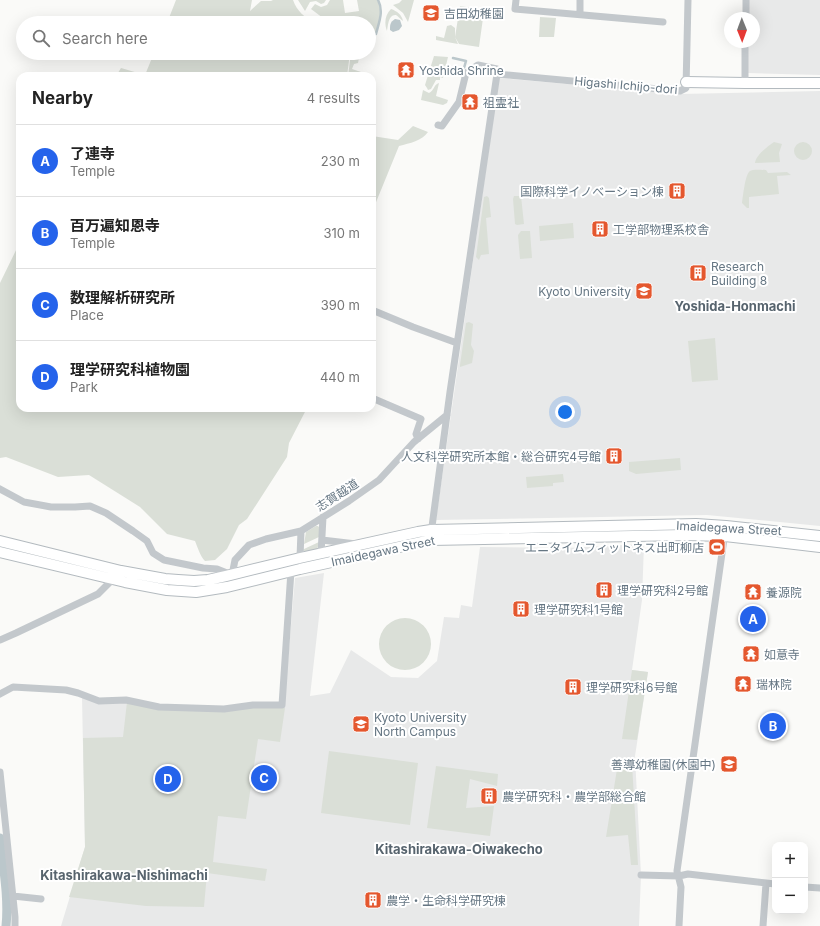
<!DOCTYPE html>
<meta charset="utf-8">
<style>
body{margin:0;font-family:Inter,"Noto Sans JP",sans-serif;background:#f2f2f2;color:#222}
.controls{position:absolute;right:12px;bottom:12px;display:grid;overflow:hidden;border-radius:8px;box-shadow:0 4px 16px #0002}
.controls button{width:36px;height:36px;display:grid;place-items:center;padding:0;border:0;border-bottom:1px solid #e0e0e0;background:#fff;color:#222;font:20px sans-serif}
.compass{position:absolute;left:724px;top:12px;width:36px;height:36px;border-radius:50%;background:#fff;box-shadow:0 4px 16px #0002;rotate:179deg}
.you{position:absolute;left:565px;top:412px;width:14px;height:14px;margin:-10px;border:3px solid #fff;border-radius:50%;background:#1a73e8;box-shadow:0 0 0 6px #1a73e833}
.badge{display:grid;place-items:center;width:26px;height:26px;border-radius:50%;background:#2563eb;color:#fff;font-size:13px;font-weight:700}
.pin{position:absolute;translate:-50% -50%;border:2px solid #fff;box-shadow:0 1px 4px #0006}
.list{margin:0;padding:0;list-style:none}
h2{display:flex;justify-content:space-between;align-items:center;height:52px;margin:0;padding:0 16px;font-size:17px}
h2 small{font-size:13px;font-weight:400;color:#767676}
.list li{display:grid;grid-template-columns:26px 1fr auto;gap:12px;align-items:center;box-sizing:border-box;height:72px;padding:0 16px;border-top:1px solid #e0e0e0}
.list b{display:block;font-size:15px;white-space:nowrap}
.list p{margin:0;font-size:13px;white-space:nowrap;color:#767676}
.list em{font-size:13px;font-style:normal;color:#767676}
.icon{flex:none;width:22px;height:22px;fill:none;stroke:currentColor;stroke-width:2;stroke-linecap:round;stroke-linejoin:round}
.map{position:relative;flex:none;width:820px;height:926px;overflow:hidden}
.search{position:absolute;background:#fff;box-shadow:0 4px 16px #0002;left:16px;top:16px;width:360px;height:44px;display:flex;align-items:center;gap:10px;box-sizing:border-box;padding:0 14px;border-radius:22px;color:#767676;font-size:15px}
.panel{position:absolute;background:#fff;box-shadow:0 4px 16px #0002;left:16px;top:72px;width:360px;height:340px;border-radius:12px}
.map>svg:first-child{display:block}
.built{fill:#e8e9e9}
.green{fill:#dadfd7}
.water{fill:#bbc7cb}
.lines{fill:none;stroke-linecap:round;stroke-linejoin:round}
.stream{stroke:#bbc7cb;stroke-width:2.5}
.canal{stroke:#bbc7cb;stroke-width:9}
.secondary-casing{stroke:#b3babf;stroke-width:12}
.street{stroke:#c3c8cc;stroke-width:7}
.secondary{stroke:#fff;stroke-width:10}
.labels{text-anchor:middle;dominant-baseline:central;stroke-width:4;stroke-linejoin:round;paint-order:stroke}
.poi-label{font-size:12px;fill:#657683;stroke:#fff;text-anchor:start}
.street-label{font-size:12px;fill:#657683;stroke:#fff}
.neighbourhood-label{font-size:13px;font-weight:bold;fill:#57646e;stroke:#fff}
</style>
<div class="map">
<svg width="820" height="926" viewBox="0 0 820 926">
<rect width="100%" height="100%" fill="#fafaf8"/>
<path class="built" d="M749,0H820V75L748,73V42H754V18H749Z
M499,78L680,94L820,91V526L707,515L436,520Z
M644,544L642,600L632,670L648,672L635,756L641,875L639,926H61L85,847L82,697L127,702L158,710L251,707L284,708L295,578L324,573L310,696L330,693L351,650L391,677L418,678L437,661L444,617L459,618L461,605L472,607L480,547L566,548Z"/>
<path class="green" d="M176,0H252L250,11L261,1H271L273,0H293C297,11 304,17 315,23H167Z
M298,0H326L324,3L321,4L316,1L310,2L305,11Z
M330,0H343L345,13L359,11L357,0H377C383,11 379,21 376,33L373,35L369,34V23H339L337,22L327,21L311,9L315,4L321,7L327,5Z
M402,0H414L408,22L403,13L393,5L399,3Z
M460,6L474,8V11L479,12L480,10L484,11L479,47L459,44L455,37L458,44L436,40V36L444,38L447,26L451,25L455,28V37Z
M391,9C397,11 402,15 403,21C401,20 398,16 396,15C388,14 388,27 387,31C384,23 385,15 391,9Z
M540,17L556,18L554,37H539Z
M154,53H350L347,76H116L121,68L145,75Z
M351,53H362L359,58L358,63L354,64L352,69L361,72L359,76H348Z
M434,56L448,57L443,78L440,77V80H436L431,89L428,90L427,88L425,85Z
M439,83L436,96L448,100L447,103L443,105L421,100L423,90L429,93C434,91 434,84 439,83Z
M413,126L428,132C422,141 410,143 399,146L372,212V136L398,140Z
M774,142L782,144L779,153L780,162L755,163C756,155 767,147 774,142Z
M794 151a9 9 0 1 1 18 0a9 9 0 1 1-18 0Z
M766,170L768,173L787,172L791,175L777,176L779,194L749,197V208H747L742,203C743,197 745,174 750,171C752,169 763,170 766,170Z
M487,196L489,198L491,217L486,218L489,254L481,255L479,260L476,257L484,197Z
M514,196H521L524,224L517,225L515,224L513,199Z
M573,223L574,238L540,241L539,226Z
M521,231H530L532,258L520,259L518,235Z
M20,242V408H307L289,443L287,457L247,519L239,525L227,549L215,560L205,561C200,556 198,548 195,541L167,534L140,507L89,475L58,477L6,457L0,458V283Z
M469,322L473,324L471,345L474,351L472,363L460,367V365L466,323Z
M715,338L718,380L692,382L688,341Z
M680,458L681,470L636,474L629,471V462Z
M563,474L564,482L553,483V486L527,488L526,477Z
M316,526H318L320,528L319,537L304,544L306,532Z
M319,542L317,550L306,553L303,550L304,549Z
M379 644a26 26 0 1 1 52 0a26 26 0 1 1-52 0Z
M632,670L648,672L637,740L622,739Z
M127,702L158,710L251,707L285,708L280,742L258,739L246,819L218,816L213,862L267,869L265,881L207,873L204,907L146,906L69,897L85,847L83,738L123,737Z
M329,751L418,763L410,825L321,813Z
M618,763L632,764L638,865H631L628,835L606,837Z
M436,766L498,774L497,786L470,779L466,808L494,806L490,836L427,828Z"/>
<path class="water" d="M395,19L400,20L402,26L399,30L393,32L390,30C390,25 390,22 395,19Z"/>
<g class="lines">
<path class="stream" d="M376,34C379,22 384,11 378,0
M453,58L466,61L464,68"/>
<path class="canal" d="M0,838C3,866 9,898 6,926"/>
<g class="secondary-casing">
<path id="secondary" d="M686,82L745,83H820
M0,541L121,571L165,579L178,580L194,581L208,580L226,576L300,558L418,532L431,530L696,524L726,526L820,536
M0,552L125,582L167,590L196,592L227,587L300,569L431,540L684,535L725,536L820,547"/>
</g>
<path class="street" d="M516,0L515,9L663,22
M580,14V0
M746,18V0
M745,83V42
M438,125L442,126L459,102L466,73L478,65L497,69
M372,310L413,327L457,343
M372,398L421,419L416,434L418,439
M0,489L24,502L51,507H75L90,506L106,513L133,531L147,541L153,553L164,560L203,568L217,569L232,575L235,560L249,545L266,539L301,531L349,501L379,480L414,442L447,415
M431,534L450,392L497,74L680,91L686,88L688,0
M322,540L356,544
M321,554L323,517
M300,558L301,531
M0,640L16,633L98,594L115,577
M0,694L13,687L66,690L78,693L99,701L126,700L159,707L224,709L253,705H282L291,571
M0,772L15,917V926
M641,875L679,876L688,874L775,884
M805,887L820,888
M13,896L41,899
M679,926L681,887L677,871L725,532
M763,926L766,883"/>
<use href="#secondary" class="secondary"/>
</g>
<defs>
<g id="school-square" transform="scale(0.9)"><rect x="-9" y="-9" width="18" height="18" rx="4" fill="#e4572e" stroke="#fff"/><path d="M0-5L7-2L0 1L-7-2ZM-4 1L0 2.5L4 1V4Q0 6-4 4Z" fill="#fff"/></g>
<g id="temple-square" transform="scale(0.9)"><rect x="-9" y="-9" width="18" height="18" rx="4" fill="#e4572e" stroke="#fff"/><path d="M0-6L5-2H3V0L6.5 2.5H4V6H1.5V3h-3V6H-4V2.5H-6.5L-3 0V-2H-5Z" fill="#fff"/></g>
<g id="building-square" transform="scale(0.9)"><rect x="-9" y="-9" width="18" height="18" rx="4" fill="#e4572e" stroke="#fff"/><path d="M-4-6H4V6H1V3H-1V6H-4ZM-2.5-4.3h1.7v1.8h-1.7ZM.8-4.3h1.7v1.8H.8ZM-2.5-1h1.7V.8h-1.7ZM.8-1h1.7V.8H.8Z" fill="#fff"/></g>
<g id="university-square" transform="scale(0.9)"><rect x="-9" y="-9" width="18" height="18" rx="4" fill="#e4572e" stroke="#fff"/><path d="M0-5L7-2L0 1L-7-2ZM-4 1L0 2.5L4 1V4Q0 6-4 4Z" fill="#fff"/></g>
<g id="stadium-square" transform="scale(0.9)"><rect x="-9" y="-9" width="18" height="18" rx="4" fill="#e4572e" stroke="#fff"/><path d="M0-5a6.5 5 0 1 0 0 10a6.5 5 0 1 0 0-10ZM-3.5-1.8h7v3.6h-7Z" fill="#fff"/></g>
</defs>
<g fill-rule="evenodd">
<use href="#school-square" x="431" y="13"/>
<use href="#temple-square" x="406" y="70"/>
<use href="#temple-square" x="470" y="102"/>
<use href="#building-square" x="677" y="191"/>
<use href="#building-square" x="600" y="229"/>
<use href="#building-square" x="698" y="273"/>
<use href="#university-square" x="644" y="291"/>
<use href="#building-square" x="614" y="456"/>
<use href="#stadium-square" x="717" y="547"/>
<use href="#building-square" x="604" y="590"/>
<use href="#temple-square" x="753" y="592"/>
<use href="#building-square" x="521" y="609"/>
<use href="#temple-square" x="751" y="654"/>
<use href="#temple-square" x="743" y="684"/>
<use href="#building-square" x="573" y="687"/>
<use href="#university-square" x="361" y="724"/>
<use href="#school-square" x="729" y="764"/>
<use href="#building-square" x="489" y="796"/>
<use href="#building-square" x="373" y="900"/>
</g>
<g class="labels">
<g class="poi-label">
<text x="444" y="13">吉田幼稚園</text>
<text x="419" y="70">Yoshida Shrine</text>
<text x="483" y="102">祖霊社</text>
<text x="664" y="191" text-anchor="end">国際科学イノべーション棟</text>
<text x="613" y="229">工学部物理系校舎</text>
<text x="711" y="266">Research<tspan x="711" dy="14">Building 8</tspan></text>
<text x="631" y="291" text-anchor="end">Kyoto University</text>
<text x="601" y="456" text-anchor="end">人文科学研究所本館・総合研究4号館</text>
<text x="704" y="547" text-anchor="end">エニタイムフィットネス出町柳店</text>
<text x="617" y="590">理学研究科2号館</text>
<text x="766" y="592">養源院</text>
<text x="534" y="609">理学研究科1号館</text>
<text x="764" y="654">如意寺</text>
<text x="756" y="684">瑞林院</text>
<text x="586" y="687">理学研究科6号館</text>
<text x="374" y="717">Kyoto University<tspan x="374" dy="14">North Campus</tspan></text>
<text x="716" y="764" text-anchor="end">善導幼稚園(休園中)</text>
<text x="502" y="796">農学研究科・農学部総合館</text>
<text x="386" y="900">農学・生命科学研究棟</text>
</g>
<g class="street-label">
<text transform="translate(626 85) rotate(5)">Higashi Ichijo-dori</text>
<text transform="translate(337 495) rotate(-33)">志賀越道</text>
<text transform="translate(729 528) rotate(3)">Imaidegawa Street</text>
<text transform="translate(383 551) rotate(-12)">Imaidegawa Street</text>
</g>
<g class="neighbourhood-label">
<text x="735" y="306">Yoshida-Honmachi</text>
<text x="459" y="849">Kitashirakawa-Oiwakecho</text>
<text x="124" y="875">Kitashirakawa-Nishimachi</text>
</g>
</g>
</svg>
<div class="controls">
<button>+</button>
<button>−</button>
</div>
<svg class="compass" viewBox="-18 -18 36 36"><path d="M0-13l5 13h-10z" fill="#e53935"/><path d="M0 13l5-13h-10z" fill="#767676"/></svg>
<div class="you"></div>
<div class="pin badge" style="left:753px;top:619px">A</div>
<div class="pin badge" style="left:773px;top:726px">B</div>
<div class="pin badge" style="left:264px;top:778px">C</div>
<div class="pin badge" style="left:168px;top:779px">D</div>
<div class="search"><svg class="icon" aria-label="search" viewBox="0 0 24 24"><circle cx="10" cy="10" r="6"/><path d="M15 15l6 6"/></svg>Search here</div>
<section class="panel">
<h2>Nearby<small>4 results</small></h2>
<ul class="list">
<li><span class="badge">A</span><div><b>了連寺</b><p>Temple</p></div><em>230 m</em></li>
<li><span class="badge">B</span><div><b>百万遍知恩寺</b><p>Temple</p></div><em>310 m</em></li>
<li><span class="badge">C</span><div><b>数理解析研究所</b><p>Place</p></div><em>390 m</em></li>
<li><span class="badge">D</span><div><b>理学研究科植物園</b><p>Park</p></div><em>440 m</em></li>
</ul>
</section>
</div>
